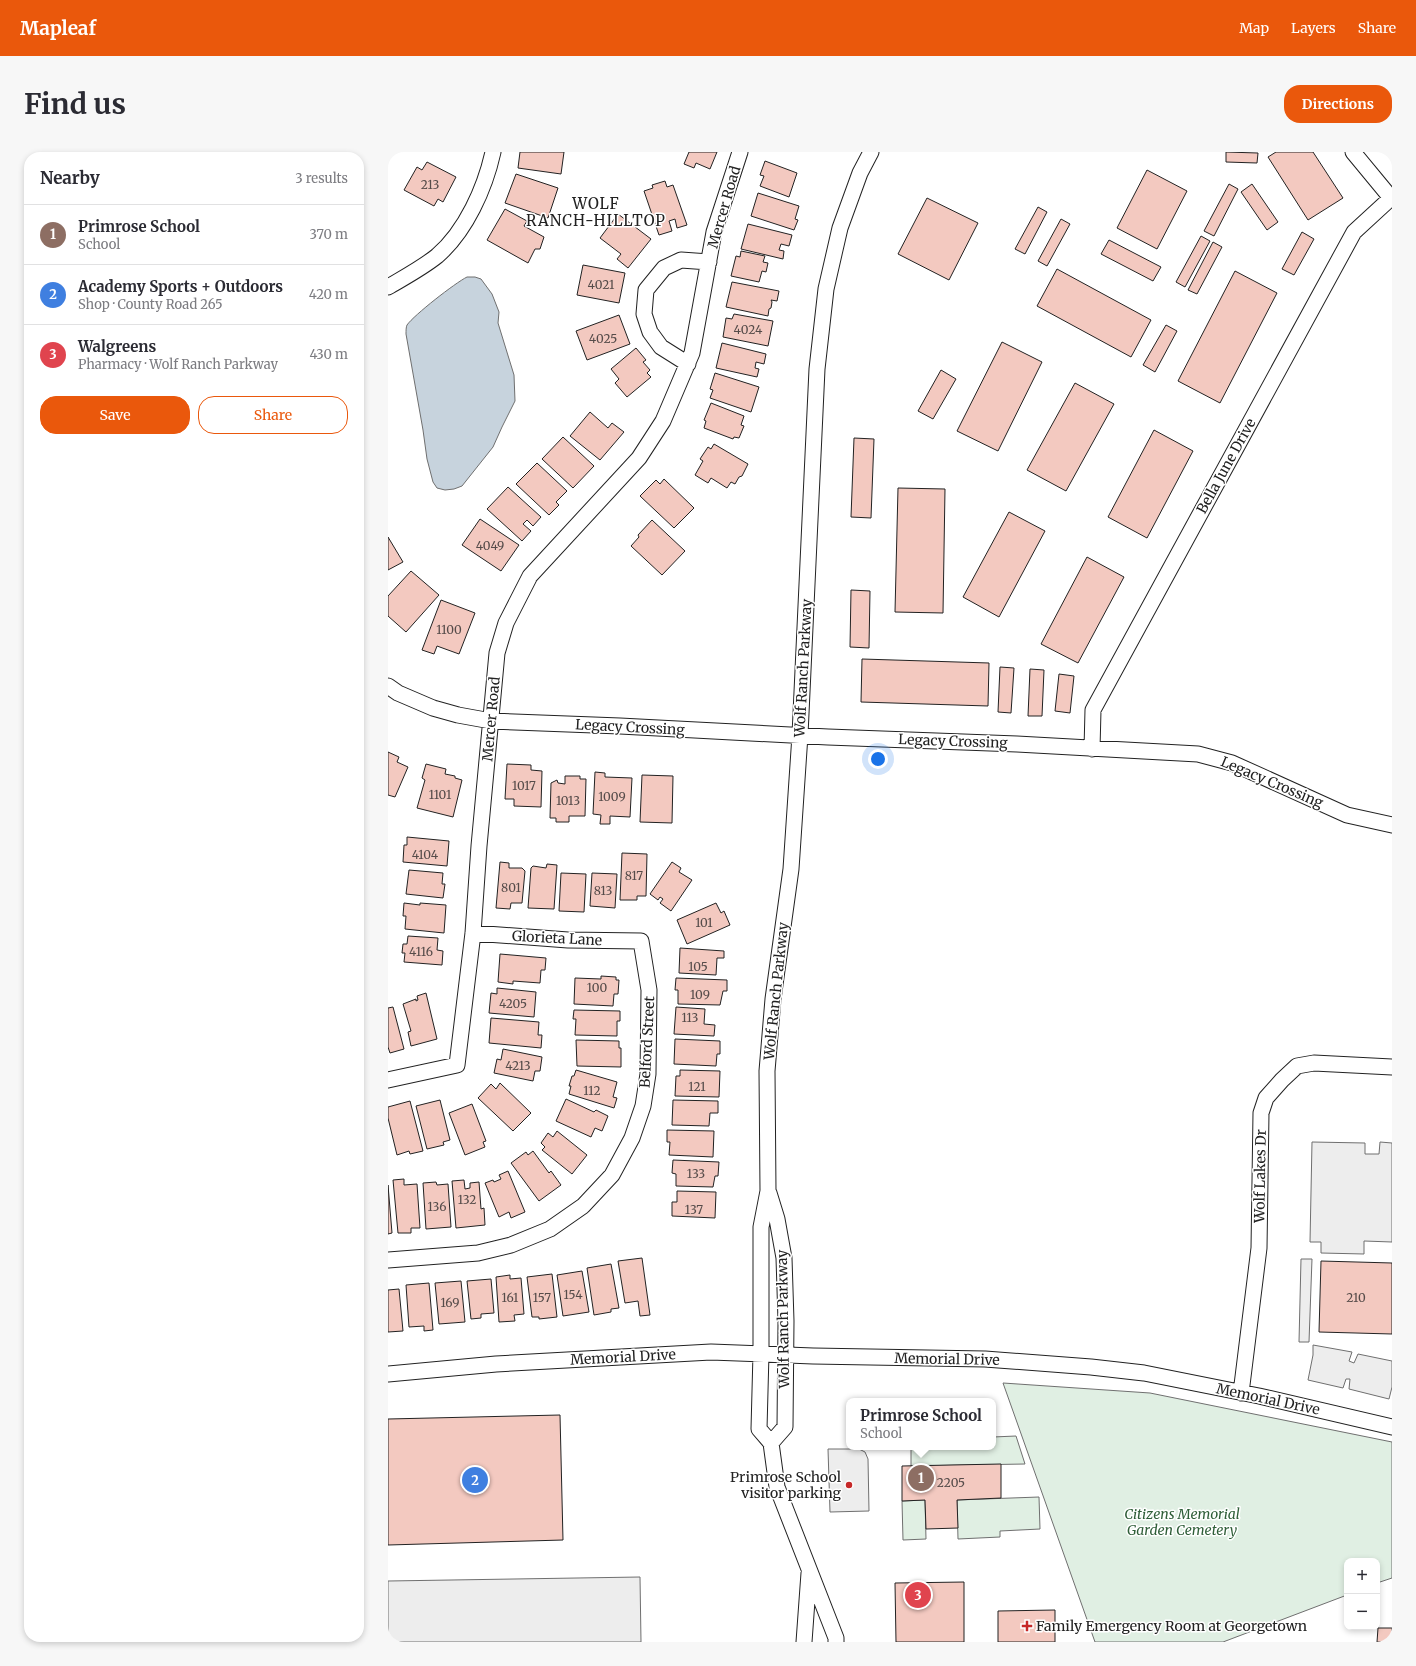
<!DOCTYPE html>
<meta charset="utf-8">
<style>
body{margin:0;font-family:Merriweather,serif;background:#f7f7f7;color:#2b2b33}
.controls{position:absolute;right:12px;bottom:12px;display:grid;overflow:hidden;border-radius:8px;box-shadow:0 2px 6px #0003}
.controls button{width:36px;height:36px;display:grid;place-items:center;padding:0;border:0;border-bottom:1px solid #e1e1e2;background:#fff;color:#2b2b33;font:20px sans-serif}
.you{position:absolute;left:490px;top:607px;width:14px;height:14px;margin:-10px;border:3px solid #fff;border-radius:50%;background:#1a73e8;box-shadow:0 0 0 6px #1a73e833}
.badge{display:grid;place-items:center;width:26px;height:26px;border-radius:50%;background:#ea580c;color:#fff;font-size:13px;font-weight:700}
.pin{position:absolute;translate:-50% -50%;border:2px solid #fff;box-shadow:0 1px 4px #0006}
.popup{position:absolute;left:458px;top:1246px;width:150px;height:52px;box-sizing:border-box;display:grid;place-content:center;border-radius:8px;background:#fff;filter:drop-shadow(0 1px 3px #0005);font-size:13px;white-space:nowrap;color:#7c7c81}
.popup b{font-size:15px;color:#2b2b33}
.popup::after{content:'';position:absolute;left:50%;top:100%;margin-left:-8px;border:8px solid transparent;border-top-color:#fff}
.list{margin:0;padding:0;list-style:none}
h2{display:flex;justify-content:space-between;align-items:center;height:52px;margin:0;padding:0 16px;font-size:17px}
h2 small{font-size:13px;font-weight:400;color:#7c7c81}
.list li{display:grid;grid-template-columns:26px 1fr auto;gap:12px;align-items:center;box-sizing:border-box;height:60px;padding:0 16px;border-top:1px solid #e1e1e2}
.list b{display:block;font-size:15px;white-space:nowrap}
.list p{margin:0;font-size:13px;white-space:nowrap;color:#7c7c81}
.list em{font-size:13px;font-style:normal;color:#7c7c81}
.actions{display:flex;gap:8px;padding:12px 16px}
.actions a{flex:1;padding:9px 0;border:1px solid #ea580c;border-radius:16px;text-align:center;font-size:14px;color:#ea580c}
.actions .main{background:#ea580c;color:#fff}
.map{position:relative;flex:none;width:1004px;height:1490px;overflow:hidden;border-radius:16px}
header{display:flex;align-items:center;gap:24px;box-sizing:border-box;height:56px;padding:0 20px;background:#ea580c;color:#fff}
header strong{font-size:19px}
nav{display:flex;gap:22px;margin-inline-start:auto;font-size:14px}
.intro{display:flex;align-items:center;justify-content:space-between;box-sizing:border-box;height:96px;padding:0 24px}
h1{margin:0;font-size:28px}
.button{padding:10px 18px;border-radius:16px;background:#ea580c;color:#fff;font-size:14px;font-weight:700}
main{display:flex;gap:24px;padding:0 24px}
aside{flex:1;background:#fff;border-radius:16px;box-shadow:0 2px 6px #0003}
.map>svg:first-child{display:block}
.green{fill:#e0efe3;stroke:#6f6f6f}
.parking{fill:#ededed;stroke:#6f6f6f}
.water{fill:#c7d3dd;stroke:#6f6f6f}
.building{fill:#f3c9c0;stroke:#222}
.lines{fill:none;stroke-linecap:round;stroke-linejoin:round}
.minor-casing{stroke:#222;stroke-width:17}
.minor{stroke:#fff;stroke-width:15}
.poi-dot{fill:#c62828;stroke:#fff;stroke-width:1.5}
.labels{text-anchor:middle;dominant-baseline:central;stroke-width:3;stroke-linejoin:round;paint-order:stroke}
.number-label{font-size:12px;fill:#564c4a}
.street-label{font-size:14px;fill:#222;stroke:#fff}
.poi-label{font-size:14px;fill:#222;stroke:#fff;text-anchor:end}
.park-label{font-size:14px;font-style:italic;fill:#2f5e38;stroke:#fff}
.neighbourhood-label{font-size:15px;letter-spacing:1px;fill:#222;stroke:#fff}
</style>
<header>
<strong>Mapleaf</strong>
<nav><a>Map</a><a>Layers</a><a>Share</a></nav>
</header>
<div class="intro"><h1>Find us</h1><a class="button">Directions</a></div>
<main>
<aside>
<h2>Nearby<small>3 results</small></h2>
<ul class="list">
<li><span class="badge" style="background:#8d6e63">1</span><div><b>Primrose School</b><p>School</p></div><em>370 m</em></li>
<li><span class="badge" style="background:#3f7fe0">2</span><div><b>Academy Sports + Outdoors</b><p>Shop · County Road 265</p></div><em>420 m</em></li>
<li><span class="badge" style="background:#e0444e">3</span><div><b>Walgreens</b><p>Pharmacy · Wolf Ranch Parkway</p></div><em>430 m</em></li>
</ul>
<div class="actions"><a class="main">Save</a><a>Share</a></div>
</aside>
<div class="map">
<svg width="1004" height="1490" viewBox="0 0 1004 1490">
<rect width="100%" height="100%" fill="#fff"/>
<path class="green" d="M615,1231L762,1241L1004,1290V1426L989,1431V1409H959V1443L835,1490H707Z
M628,1284L637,1312L523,1314V1295H605V1285Z
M651,1345L652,1377L612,1379V1385L570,1387L569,1348Z
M537,1348L538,1387L515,1388L514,1349Z"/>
<path class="parking" d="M924,990L977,991V1002H991L992,990L1004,991V1090L976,1089V1102L933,1101V1090H922Z
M913,1107H924L921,1190H911Z
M925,1193L964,1200L961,1209L966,1211L970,1202L1004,1209V1235L1001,1247L961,1237L962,1227H958L955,1236L920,1228L925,1203Z
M440,1297H471L477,1300L480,1307L481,1359L442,1360Z
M252,1425L253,1490H0V1429Z"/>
<path class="water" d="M79,125H87L93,127L104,142L111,160L110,171L126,223L127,249L114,275L105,295L74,334L66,337L57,338L49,336L45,330L39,307L35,278L18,182C18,179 18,175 19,173C26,163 67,131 79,125Z"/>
<path class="building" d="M132,0H176L173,22L130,16Z
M301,0H329L322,17L308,11L306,16L296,12Z
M838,0L870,1L869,11L838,10Z
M888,0H925L955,46L920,68L880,5Z
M377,9L409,21L401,45L372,34L376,24L372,23Z
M39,10L68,25L55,50L50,47L46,54L16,38L29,15L34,18Z
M759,18L799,39L769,97L729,76Z
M128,22L170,36L160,66L117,51Z
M277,29L279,35L285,33L299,73L289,76L287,67L281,69L284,79L271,83L256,39L265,36L264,33Z
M841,32L850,37L826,84L816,79Z
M864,32L890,70L879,78L853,40Z
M370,41L411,54L407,67L410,68L406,78L363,64Z
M539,46L590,71L561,128L510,102Z
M650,55L659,60L637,102L627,97Z
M117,57L139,69L136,74L156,85L152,97H147L140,111L99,88Z
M230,62L263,87L240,116L229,107L233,102L212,86Z
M673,67L682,72L659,114L650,109Z
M360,72L404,83L401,94L393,92L391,98L396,99L395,107L353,97Z
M914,80L926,87L906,123L894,117Z
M813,84L822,89L797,135L788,130Z
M721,88L773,115L765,129L713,102Z
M825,90L834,95L809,142L800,138Z
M353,99L377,104L375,110L380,111L378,120L374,119L371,130L343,124L348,104L352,105Z
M195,113L237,121L231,151L189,143Z
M669,117L763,168L743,205L649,154Z
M847,119L889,141L832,251L790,229Z
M344,130L391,139L389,149L383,148L384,150L383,156L381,157L380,164L338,155Z
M346,162L385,169L380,194L335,185L338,166L344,167Z
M231,163L242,192L199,208L188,179Z
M778,173L789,179L767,220L755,213Z
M614,190L654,210L610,299L569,279Z
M334,191L378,202L376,212L368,210L367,216L371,217L369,225L328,216Z
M248,196L258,208L255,210L262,218L259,221L263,225L239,245L227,231L231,227L223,217Z
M553,218L568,227L545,267L530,259Z
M327,221L371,235L363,260L322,246L325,238L322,237Z
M687,231L726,252L678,339L639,318Z
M323,251L356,264L353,273L356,274L351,286L346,285L345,287L316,276L318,269L316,268Z
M202,260L220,276L224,271L236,280L212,308L182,284Z
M766,278L805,299L759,386L720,365Z
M175,285L206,314L185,336L154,307Z
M466,286L486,287L483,366L463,365Z
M326,292L360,312L354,324L351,325L347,332L343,330L339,336L323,326L320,331L307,323L315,309L312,307L320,295L323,297Z
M149,311L179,339L168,350L171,353L161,363L128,332Z
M276,327L306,356L286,376L252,344L268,328L272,332Z
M120,335L153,365L145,374L139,368L135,372L143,379L134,389L99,357Z
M510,336L557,337L555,461L507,460Z
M621,360L657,379L611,465L575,445Z
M92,367L131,393L113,419L74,393Z
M264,368L297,399L274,423L243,394L251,385L250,383Z
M0,385L15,410L0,418Z
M699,405L736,425L690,511L653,492Z
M23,419L51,443L18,480L0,464V444Z
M463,438L482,439L481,496L462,495Z
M53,448L87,461L71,502L49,494L46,502L34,498Z
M474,507L601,511L600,554L473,550Z
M612,515L626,516L623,561L610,560Z
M642,517L656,518L654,564H640Z
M671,522L686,524L682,561L667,559Z
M0,600L11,605L9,610L20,615L7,645L0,643Z
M38,612L58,617L57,622L67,624V626L74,628L65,665L29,656L37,628L34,626Z
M119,612L143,613V618L154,619L153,655L126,654V647H117Z
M207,620L217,621V625L244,626L242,665L222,664V672H212L213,663L205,662Z
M254,623L285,624L284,671L252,670Z
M177,624H192V627H198L197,664H181V670H168V666H162L163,631L169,628L170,631L177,632Z
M19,685L61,689L59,714L15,710L16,693H19Z
M234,701L259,702L258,744H249V748H232Z
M112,710L121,711V716H134L137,719L134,751H123L122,757L108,756Z
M284,710L293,716L291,720L304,728L283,759L272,751L275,747L272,745L270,748L262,742Z
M159,712L169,713L166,757L140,756L143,716L145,714L158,716Z
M21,718L55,721L54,732H57L55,746L18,742Z
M173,721L198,722L196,760L171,759Z
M204,721L229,722L227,756L202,754Z
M16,751L32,753V751L58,753L56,781L17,777L18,764H15Z
M328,751L333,761L336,759L342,773L299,792L289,768Z
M20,784L50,786L49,798L55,799L54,813L16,810L17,801H14L15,792H19Z
M292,796L336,799V806H329L328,823L291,821Z
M112,802L158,806L157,818H153L152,831L125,829V832L110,830Z
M213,824L228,825V828H231L230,842H226L225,854L186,852L187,826L213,827Z
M288,826L339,828V839H335L332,853L290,852V838H287Z
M109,836L148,840L146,865L101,861L103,841L109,842Z
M38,841L49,887L23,894L20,880L23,879L15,852L28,847V849L30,848L29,844Z
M5,855L16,897L2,901L0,895V856Z
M288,855L317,857L316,872L327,873L326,884L286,882Z
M186,858L232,859V869H229V884L187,883L188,867H185Z
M103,866L151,870L150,883H154L153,896L101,891Z
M287,887L332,889V902H329L328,914L286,912Z
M188,888L231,889V896H233V915L189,914Z
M115,897L154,905L152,919H147L145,929L106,921L109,907L113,908Z
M188,918L229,930L225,945L229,946L226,956L181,942L183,934H181L184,924H186Z
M292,918L332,919L331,945L287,944L288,924H292Z
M112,931L143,961L125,979L90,946L103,932L108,937Z
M178,947L206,960L208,958L220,964L214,979L207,976L203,985L168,969Z
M52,948L62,988L55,990L56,993L39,997L28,954Z
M285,948L330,949V961H322L321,974L284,973Z
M22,949L35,999L22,1002L21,999L9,1003L0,966V955Z
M84,952L98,989L95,990L97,995L77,1003L61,961Z
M279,978L326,979L325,1005L281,1003L282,990H279Z
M169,979L199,1003L184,1022L154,998L157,995L153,991L160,981L165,985Z
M145,999L161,1021L163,1019L173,1033L151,1049L123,1011L138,1000L140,1003Z
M285,1008L331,1010L330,1024H327L325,1035L288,1034V1022L284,1021Z
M120,1019L137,1060L123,1066L121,1060L111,1065L97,1031L105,1028L106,1030L113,1027L111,1023Z
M16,1027V1033L29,1032L32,1076H23V1081H10L5,1028Z
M76,1028L77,1037L82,1036V1031L91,1030L93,1057L96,1056L97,1073L68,1076L64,1029Z
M48,1030L49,1033L60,1032L63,1075L38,1077L35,1031Z
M0,1033L4,1081L0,1082Z
M289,1039L328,1040L327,1066L284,1064V1050H289Z
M254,1106L262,1163L252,1164L250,1149L237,1151L230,1109Z
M933,1109L1004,1111V1182L931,1180Z
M223,1112L231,1156L223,1157V1160L206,1163L199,1116Z
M194,1119L201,1160L175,1164L169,1123Z
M164,1122L169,1165L151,1167V1165H144L139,1125Z
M122,1123V1127L133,1126L136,1162L126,1163L127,1169L111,1170L108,1125Z
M103,1127L106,1161L93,1162V1166L83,1167L79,1129Z
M73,1129L77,1170L51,1172L47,1131Z
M41,1131L45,1178L36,1179V1174L21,1175L18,1133Z
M11,1137L15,1179L0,1180V1138Z
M172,1263L175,1388L0,1393V1267Z
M613,1312V1346L569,1348L570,1376L538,1377L537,1348L514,1349V1314Z
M576,1430V1490H508L507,1431Z
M667,1458V1490H610V1459Z
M990,1476H1004V1490H989Z"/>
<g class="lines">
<g class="minor-casing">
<path id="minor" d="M0,135C17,125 34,116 49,104C78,79 97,36 105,0
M300,212L273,195L262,180L256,162L258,138L276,116L293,108L321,110
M0,534L10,541L45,556L70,563L103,569L232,574L440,585L629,592L810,602L844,611L959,663L1004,673
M704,597L705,558L966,80L1003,46L965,0
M0,928L69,913L85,781L91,694L109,501L118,471L142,424L251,306L275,269L304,201L326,80L352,0
M381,1041L389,1067L396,1106L398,1169L397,1275L383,1291
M0,1108L90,1101L123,1093L162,1077L195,1054L224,1023L244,986L255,954L260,922L261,838L253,789L180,788L85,781
M0,1222L108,1212L323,1200L425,1204L597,1207L703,1215L756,1221L871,1244L1004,1275
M853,1241L871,1096L873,961L878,946L894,928L909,914L926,911L1004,915
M416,1490L421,1421
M448,1490V1486L389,1335L383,1291L371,1277L373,1201V1075L380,1039L379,919L385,847L403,717L412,583L429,217L438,137L452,76L472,21L483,0"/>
</g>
<use href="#minor" class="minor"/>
</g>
<g class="poi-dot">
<circle cx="461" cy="1333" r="4"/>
<path d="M637 1468h4v4h4v4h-4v4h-4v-4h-4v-4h4z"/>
</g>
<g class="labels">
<g class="number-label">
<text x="42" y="32">213</text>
<text x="213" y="132">4021</text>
<text x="360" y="177">4024</text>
<text x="215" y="186">4025</text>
<text x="102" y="393">4049</text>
<text x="61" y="477">1100</text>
<text x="136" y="633">1017</text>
<text x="52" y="642">1101</text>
<text x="224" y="644">1009</text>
<text x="180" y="648">1013</text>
<text x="37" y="702">4104</text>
<text x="246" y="723">817</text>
<text x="123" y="735">801</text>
<text x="215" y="738">813</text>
<text x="316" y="770">101</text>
<text x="33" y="799">4116</text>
<text x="310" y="814">105</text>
<text x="209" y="835">100</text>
<text x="312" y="842">109</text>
<text x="125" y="851">4205</text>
<text x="302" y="865">113</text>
<text x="130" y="913">4213</text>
<text x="309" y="934">121</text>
<text x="204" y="938">112</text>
<text x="308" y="1021">133</text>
<text x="79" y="1047">132</text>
<text x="49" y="1054">136</text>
<text x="306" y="1057">137</text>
<text x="185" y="1142">154</text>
<text x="122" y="1145">161</text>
<text x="154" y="1145">157</text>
<text x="968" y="1145">210</text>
<text x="62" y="1150">169</text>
<text x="563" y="1330">2205</text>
</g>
<g class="street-label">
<text transform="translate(336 55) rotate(-74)">Mercer Road</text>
<text transform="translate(838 314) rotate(-61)">Bella June Drive</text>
<text transform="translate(415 516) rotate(-87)">Wolf Ranch Parkway</text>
<text transform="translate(103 567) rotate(-85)">Mercer Road</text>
<text transform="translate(242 575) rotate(3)">Legacy Crossing</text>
<text transform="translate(565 589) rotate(2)">Legacy Crossing</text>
<text transform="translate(884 630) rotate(23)">Legacy Crossing</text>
<text transform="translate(169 786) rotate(3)">Glorieta Lane</text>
<text transform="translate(388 839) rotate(-84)">Wolf Ranch Parkway</text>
<text transform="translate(259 890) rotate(-87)">Belford Street</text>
<text transform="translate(872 1024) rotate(-89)">Wolf Lakes Dr</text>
<text transform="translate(395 1167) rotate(-91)">Wolf Ranch Parkway</text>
<text transform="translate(235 1205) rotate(-3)">Memorial Drive</text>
<text transform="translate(559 1207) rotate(1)">Memorial Drive</text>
<text transform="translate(880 1247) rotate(12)">Memorial Drive</text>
</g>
<g class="poi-label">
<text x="453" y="1325">Primrose School<tspan x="453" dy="16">visitor parking</tspan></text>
<text x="648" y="1474" text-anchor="start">Family Emergency Room at Georgetown</text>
</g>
<g class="park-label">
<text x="794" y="1362">Citizens Memorial<tspan x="794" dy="16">Garden Cemetery</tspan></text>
</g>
<g class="neighbourhood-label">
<text x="208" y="51">WOLF<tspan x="208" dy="17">RANCH-HILLTOP</tspan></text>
</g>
</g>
</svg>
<div class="controls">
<button>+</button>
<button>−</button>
</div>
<div class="you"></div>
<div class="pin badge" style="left:533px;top:1326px;background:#8d6e63">1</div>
<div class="popup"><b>Primrose School</b>School</div>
<div class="pin badge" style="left:87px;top:1328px;background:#3f7fe0">2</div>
<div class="pin badge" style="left:530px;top:1443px;background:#e0444e">3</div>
</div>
</main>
